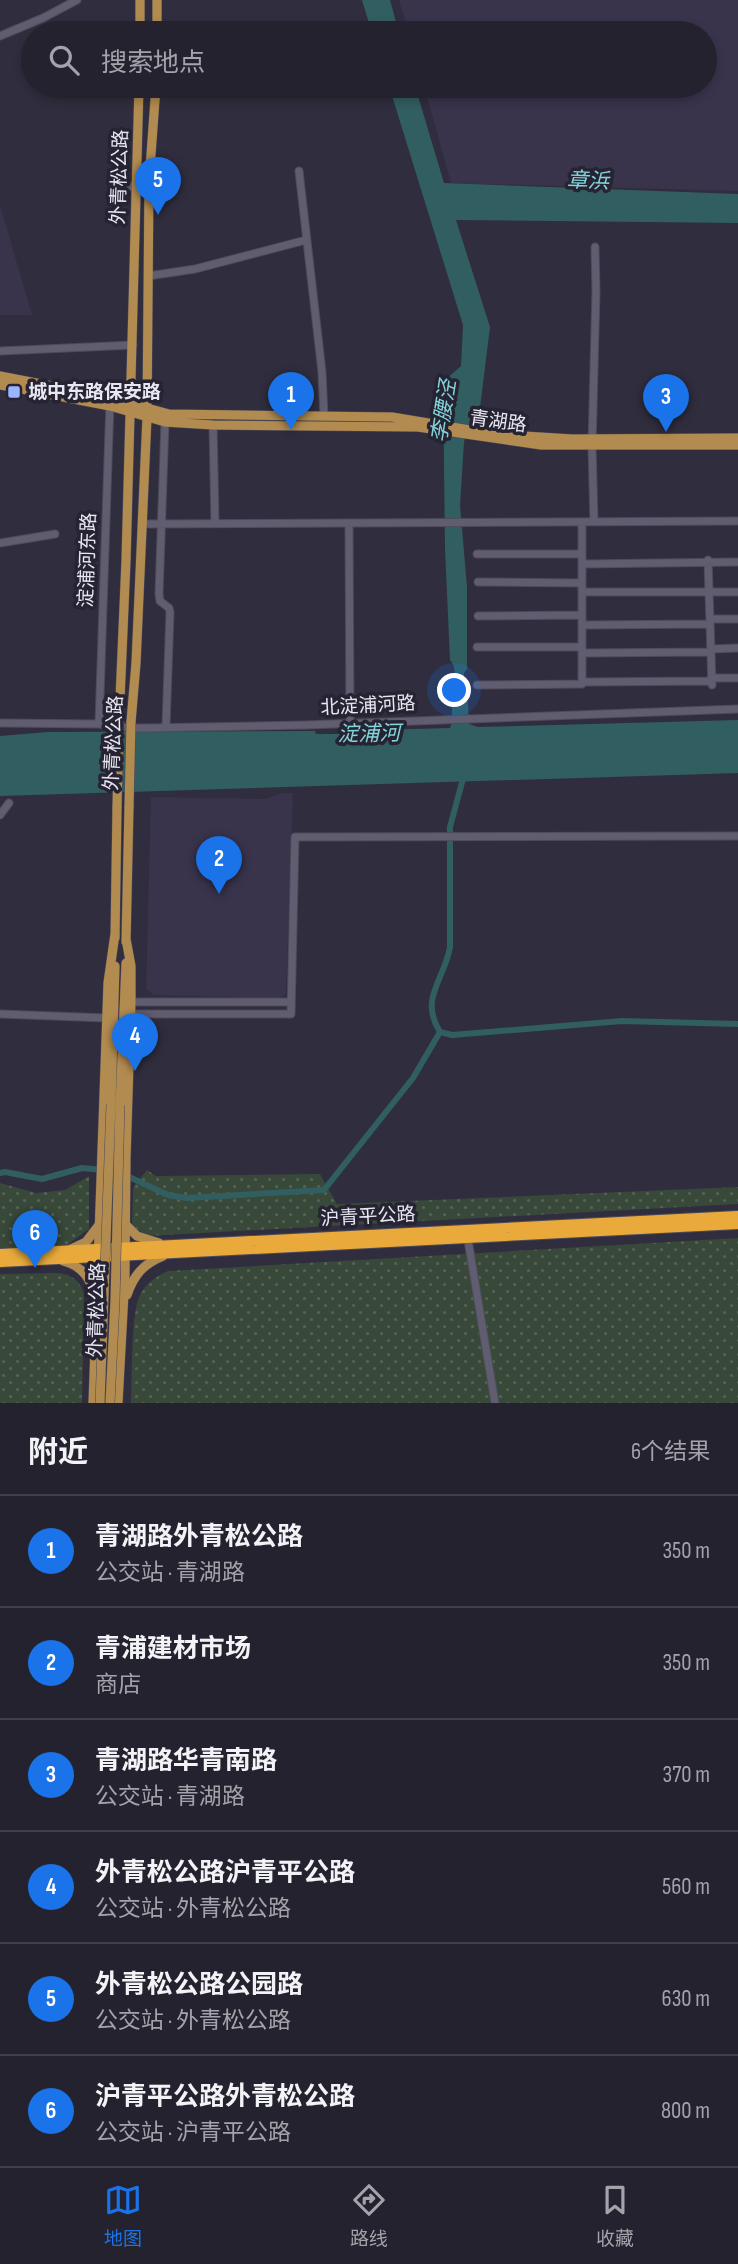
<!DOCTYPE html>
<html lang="zh">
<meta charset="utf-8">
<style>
body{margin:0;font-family:"Sofia Sans Condensed","Noto Sans SC",sans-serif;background:#2c2a36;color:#f1f3f6}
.you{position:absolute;left:455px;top:691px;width:24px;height:24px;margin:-18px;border:5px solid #fff;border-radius:50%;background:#1a73e8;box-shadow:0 0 0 10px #1a73e833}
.badge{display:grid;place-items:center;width:46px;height:46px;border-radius:50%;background:#1a73e8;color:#fff;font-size:23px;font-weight:700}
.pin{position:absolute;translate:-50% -58px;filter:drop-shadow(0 2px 4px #0008)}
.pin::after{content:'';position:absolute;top:37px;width:24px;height:21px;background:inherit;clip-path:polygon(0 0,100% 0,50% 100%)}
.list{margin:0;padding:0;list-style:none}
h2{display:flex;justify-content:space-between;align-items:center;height:91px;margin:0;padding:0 28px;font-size:30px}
h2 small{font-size:23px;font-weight:400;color:#a3a4aa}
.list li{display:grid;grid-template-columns:46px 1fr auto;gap:21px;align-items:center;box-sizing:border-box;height:112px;padding:0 28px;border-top:2px solid #413f4a}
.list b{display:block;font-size:26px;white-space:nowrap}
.list p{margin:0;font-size:23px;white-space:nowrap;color:#a3a4aa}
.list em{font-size:23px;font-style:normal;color:#a3a4aa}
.icon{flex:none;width:38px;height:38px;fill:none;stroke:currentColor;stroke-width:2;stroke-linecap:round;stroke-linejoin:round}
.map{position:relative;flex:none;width:738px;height:1403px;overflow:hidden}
.search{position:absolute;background:#24222e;box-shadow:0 4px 10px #0003;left:21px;right:21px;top:21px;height:77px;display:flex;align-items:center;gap:18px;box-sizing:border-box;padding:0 24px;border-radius:38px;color:#a3a4aa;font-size:26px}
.sheet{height:763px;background:#24222e}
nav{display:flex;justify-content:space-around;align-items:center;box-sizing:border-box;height:98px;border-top:2px solid #413f4a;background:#24222e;font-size:19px;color:#a3a4aa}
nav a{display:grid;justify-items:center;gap:4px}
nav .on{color:#1a73e8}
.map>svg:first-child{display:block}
.built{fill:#39344c}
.grass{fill:url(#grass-dots)}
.water{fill:#315e61}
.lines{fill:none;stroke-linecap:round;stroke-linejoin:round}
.canal{stroke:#315e61;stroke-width:6}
.minor-casing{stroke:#4e4b59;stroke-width:9}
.major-casing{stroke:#4e4b59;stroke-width:10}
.highway-casing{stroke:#4e4b59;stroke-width:12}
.minor{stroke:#605d70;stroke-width:7}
.major{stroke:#b28b50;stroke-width:9}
.highway{stroke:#e9aa3b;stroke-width:10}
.major-bridge-casing{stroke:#4e4b59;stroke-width:10;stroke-linecap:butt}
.major-bridge{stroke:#b28b50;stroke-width:9}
.poi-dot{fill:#98b5fd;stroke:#262333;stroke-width:2.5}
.labels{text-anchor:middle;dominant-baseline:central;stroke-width:7;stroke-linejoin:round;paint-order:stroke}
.street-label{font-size:19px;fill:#e7e6f1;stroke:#262333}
.poi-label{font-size:19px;font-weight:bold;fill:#e7e6f1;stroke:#262333;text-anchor:start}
.water-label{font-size:21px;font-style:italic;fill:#84d4da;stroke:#262333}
</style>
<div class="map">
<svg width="738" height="1403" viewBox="0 0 738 1403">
<defs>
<pattern id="grass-dots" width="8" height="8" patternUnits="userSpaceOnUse" patternTransform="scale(1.75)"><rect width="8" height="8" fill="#384839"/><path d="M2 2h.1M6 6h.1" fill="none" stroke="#556256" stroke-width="1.8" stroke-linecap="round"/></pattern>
</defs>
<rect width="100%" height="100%" fill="#302d3e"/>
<path class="built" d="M399,0H738V191L451,183L424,86H705V33H409Z
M0,205L32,315H0Z
M282,793H293L286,994L278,998L154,995L146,989L151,797L265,799Z"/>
<path class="grass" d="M147,1170L156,1176L320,1174L337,1204L738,1187V1204L147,1236L134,1227L132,1222L133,1187Z
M89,1176V1229L64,1247L0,1250V1183L36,1193L65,1190Z
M738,1238V1403H131C132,1379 131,1315 139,1297C144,1285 156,1276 168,1271Z
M55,1273C69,1273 80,1279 84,1294L82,1403H0V1274Z"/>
<path class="water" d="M362,0H390L399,33H372Z
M389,86H415L444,183L738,194V223L456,220L490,327L479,416L470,421L464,442L460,505L467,587V669L464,673V686L467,687L469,724L478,727L738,720V773L0,796V736L48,732L315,731L316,734H340L341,731L450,728L452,721V687L454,686C455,677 456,666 450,660L445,549L443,382L461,366L463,325Z"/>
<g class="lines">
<path class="canal" d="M464,775L450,827V947C444,981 419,998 440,1032L452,1035L622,1021L738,1024
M0,1173L5,1172L42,1179L82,1168L104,1170
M125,1175L168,1195L187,1198L324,1190L413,1078L440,1032"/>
<g class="minor-casing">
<path id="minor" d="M0,36L43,18L77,0
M299,171L322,372L324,417
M117,189L137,185
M148,276L195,269L306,240
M0,351L133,345
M165,422L159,594L160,601L169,608L170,612L166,726
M213,425L215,523
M594,522L592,446L596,291L595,247
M349,523L350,723
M142,524L738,521
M0,543L55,534
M477,554H582
M708,560L712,685
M582,564L738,562
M478,582L582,583
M582,592H738
M478,616L582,615
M710,619H738
M582,625L710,624
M477,647H582
M711,649L738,648
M582,653L711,652
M711,678H738
M582,682L712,681
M477,685L582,684V522
M0,723L99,724L129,728H148L306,725L738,709
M99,724L110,402
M0,815L9,803
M131,1002H291
M0,1014L107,1018
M131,1014H291L295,837L738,836
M467,1234L495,1403"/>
</g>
<g class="major-casing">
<path id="major" d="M140,33V0
M157,33V0
M0,376L103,396L169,414L392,417L494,434L572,439L738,438
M0,385L110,406L165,422L213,425L418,427L541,445H738
M119,722L126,561L139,86
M131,722L136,663L147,417L149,182L156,86
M115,938L117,807
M126,942L129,807
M111,1104L115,966
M120,1105L126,963
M125,1224L137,1236L159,1243
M71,1249L86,1242L99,1225
M63,1261C83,1266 91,1279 95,1298
M127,1295C134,1275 143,1264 163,1256
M93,1403L108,983L115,934
M118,1403L125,1275L126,1158L131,1002V966L126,939"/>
</g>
<g class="highway-casing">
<path id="highway" d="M0,1254L738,1216
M0,1262L738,1224"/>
</g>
<use href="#minor" class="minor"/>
<use href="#major" class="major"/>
<use href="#highway" class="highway"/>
<g class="major-bridge-casing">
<path id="major-bridge" d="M117,807L119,722
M129,807L131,722
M100,1403L111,1104
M110,1403L115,1301L120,1105"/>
</g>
<use href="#major-bridge" class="major-bridge"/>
</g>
<rect class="poi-dot" x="7" y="385" width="14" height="14" rx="3.5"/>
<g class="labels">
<g class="street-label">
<text transform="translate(120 177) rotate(-88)">外青松公路</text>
<text transform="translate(498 422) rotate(8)">青湖路</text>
<text transform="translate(88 560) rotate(-88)">淀浦河东路</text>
<text transform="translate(368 706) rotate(-3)">北淀浦河路</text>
<text transform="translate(114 743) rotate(-87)">外青松公路</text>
<text transform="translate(368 1217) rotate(-3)">沪青平公路</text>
<text transform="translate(97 1310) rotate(-88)">外青松公路</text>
</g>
<g class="poi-label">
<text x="28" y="392">城中东路保安路</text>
</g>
<g class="water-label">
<text transform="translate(588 181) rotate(2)">章浜</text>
<text transform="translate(444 411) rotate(-81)">李腰泾</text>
<text transform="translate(369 734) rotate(-1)">淀浦河</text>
</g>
</g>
</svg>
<div class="you"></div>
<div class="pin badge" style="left:291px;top:430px">1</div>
<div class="pin badge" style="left:219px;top:894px">2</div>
<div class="pin badge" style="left:666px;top:432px">3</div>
<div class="pin badge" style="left:135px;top:1071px">4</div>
<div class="pin badge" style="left:158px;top:215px">5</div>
<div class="pin badge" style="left:35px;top:1268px">6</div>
<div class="search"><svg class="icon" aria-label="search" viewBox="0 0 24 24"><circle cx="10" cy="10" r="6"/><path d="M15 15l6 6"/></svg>搜索地点</div>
</div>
<section class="sheet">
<h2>附近<small>6个结果</small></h2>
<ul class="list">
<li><span class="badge">1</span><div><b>青湖路外青松公路</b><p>公交站 · 青湖路</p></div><em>350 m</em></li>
<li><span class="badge">2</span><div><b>青浦建材市场</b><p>商店</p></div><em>350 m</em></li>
<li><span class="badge">3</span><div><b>青湖路华青南路</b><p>公交站 · 青湖路</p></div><em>370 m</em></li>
<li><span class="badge">4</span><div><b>外青松公路沪青平公路</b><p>公交站 · 外青松公路</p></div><em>560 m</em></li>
<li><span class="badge">5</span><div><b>外青松公路公园路</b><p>公交站 · 外青松公路</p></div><em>630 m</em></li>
<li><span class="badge">6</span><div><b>沪青平公路外青松公路</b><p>公交站 · 沪青平公路</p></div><em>800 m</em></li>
</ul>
</section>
<nav>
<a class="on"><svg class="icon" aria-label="map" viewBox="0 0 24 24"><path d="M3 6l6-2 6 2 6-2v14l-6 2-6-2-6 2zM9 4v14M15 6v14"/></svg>地图</a>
<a><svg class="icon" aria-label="directions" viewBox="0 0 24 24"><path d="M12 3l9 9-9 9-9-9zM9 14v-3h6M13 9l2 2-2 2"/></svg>路线</a>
<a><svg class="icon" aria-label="saved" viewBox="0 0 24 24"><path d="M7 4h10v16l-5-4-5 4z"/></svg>收藏</a>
</nav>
